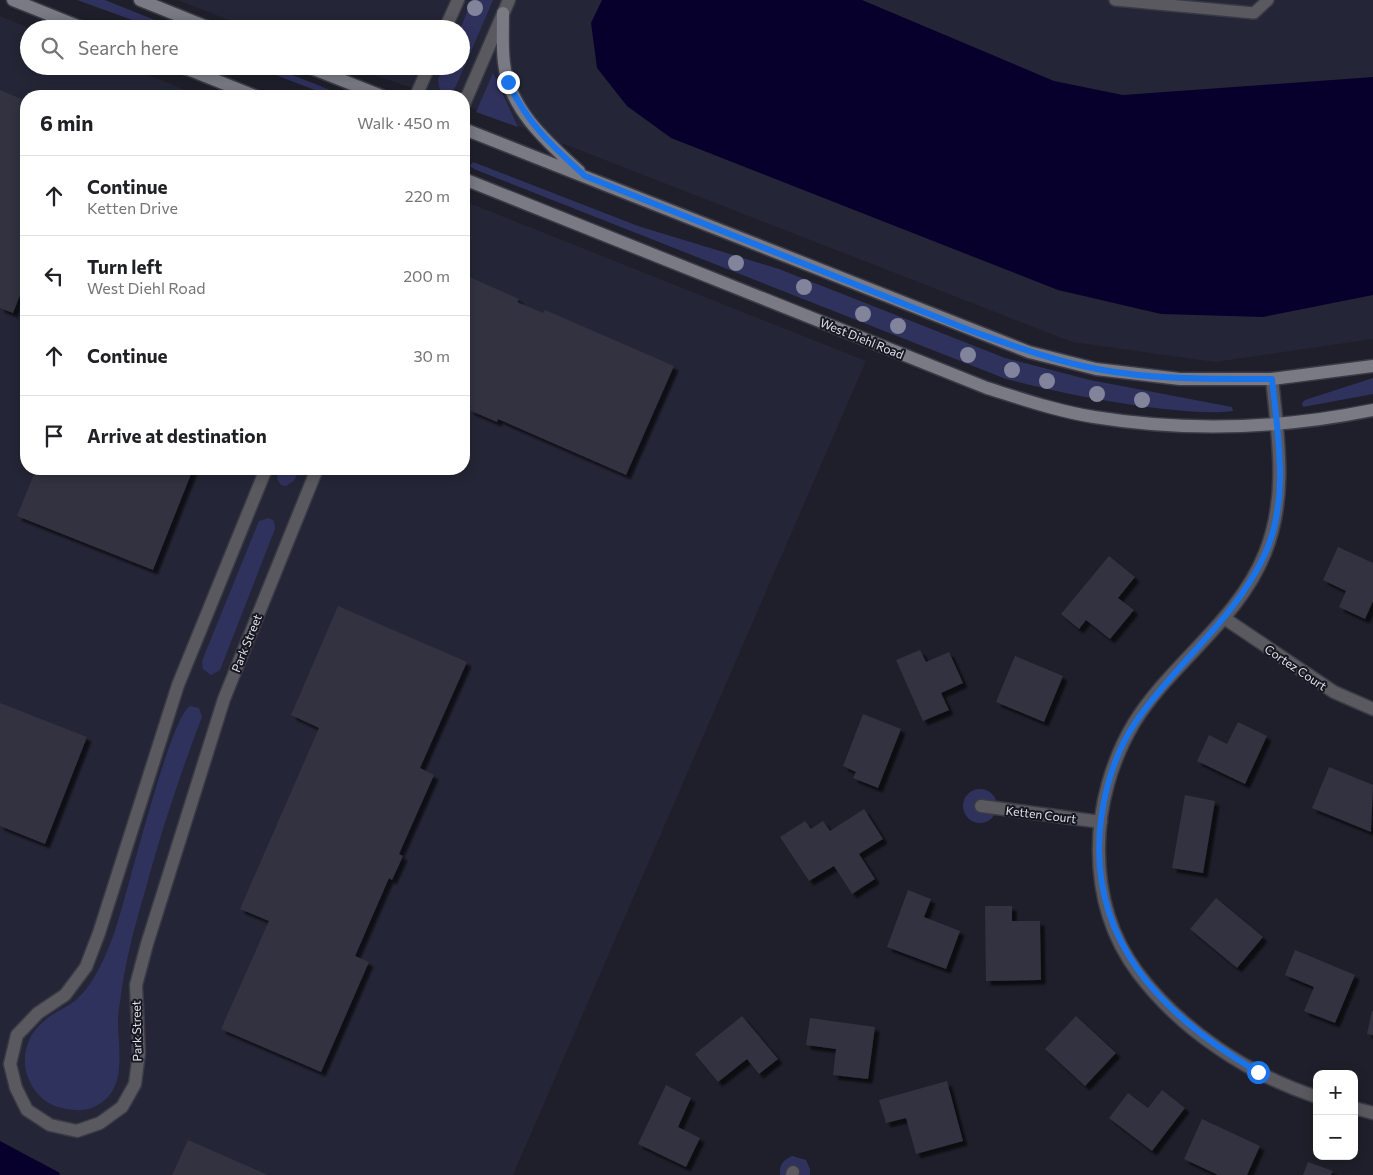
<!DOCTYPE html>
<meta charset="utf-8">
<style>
body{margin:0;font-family:Commissioner,sans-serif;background:#f2f2f2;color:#202124}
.controls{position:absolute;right:15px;bottom:15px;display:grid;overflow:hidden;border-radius:10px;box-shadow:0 2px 12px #0003}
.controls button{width:45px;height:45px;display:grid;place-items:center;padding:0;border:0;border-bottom:1px solid #e0e0e0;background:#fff;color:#202124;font:25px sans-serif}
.stop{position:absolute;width:15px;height:15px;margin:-11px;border:4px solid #1a73e8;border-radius:50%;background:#fff}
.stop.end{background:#1a73e8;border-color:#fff;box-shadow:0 1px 5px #0008}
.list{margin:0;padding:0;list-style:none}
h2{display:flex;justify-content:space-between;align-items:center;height:65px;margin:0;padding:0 20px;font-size:21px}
h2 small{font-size:16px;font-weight:400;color:#757577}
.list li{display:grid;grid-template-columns:32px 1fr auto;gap:15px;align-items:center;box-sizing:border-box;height:80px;padding:0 20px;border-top:1px solid #e0e0e0}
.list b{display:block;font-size:19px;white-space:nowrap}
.list p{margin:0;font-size:16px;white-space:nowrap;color:#757577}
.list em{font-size:16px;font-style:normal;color:#757577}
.icon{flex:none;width:28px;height:28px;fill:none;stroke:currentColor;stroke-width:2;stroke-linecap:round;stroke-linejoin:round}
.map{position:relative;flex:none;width:1373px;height:1175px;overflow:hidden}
.search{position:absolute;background:#fff;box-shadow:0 2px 12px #0003;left:20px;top:20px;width:450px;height:55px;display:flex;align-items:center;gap:12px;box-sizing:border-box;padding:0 18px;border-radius:28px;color:#757577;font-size:19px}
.panel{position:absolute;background:#fff;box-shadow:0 2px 12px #0003;left:20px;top:90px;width:450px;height:385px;border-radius:20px}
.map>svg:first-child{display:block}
.built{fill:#242536}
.green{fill:#30325e}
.water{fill:#08002c}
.building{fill:#31333f;filter:url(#shadow)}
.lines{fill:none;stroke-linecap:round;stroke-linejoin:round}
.lane-casing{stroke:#393a45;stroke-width:14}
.street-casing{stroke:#393a45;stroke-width:15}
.secondary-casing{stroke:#393a45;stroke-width:15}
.lane{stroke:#59595f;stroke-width:11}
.street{stroke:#59595f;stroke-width:12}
.secondary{stroke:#797a84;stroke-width:12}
.tree{fill:#82849c}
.route{stroke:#1a73e8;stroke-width:6}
.labels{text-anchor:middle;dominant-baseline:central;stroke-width:4;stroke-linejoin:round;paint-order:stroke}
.street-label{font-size:12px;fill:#e2e3eb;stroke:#141620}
</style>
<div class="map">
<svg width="1373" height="1175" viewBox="0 0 1373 1175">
<defs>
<filter id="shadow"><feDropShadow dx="4.5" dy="4.5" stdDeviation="1" flood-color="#0009"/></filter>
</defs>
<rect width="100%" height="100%" fill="#1e1f2a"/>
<path class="built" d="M178,0H1373V339L1215,362L1072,342L464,105V96H437L347,66H461V29H251Z
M0,16L32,29H29V66H126L201,96H26V469H464V201L866,361L513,1175H0Z"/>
<path class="green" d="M77,0H105L177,29H157Z
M472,0H493L456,86L449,93L440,92L438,79L444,66H461L460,29Z
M253,66H270L345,96H330Z
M493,73L518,127L476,112Z
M473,162L638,226L779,269L1005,358L1090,380L1232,407L1233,411C1211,414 1186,411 1164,409C1110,403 1059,393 1006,379L474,169L470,166Z
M1373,378V394L1303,407L1302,403L1305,400Z
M279,469H299L294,481L286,486L281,485L277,479Z
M269,518L274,521L275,529L220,670L211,675L203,669L202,661L259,521Z
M190,706L199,708L202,717C180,774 161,832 145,891C135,925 126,959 121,994C120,1003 118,1013 118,1022C118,1048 127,1085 101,1103C88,1112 77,1111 62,1108C48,1105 38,1097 31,1084C19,1063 25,1037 43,1022C53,1012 67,1008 77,999C95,983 107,953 115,931C127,897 169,719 190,706Z
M963 806a17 17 0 1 1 34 0a17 17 0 1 1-34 0Z
M792,1156L806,1160L810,1169V1175H780C779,1165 783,1160 792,1156Z"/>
<path class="water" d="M602,0H862L1054,81L1123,95L1373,77V295L1263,317L1161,314L1058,290L671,138L627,106L597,68L591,23Z
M0,1141L60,1173L59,1175H0Z"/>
<path class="building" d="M0,90L26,101V280L13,313L0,308Z
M467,276L519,299L517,302L543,313L545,310L674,366L626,475L498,419L497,422L469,410L471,407L464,404V283Z
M36,469H193L153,570L17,516Z
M1338,547L1373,563V601L1365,619L1339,607L1346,591L1323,580Z
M1109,556L1135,577L1118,598L1134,610L1110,639L1086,620L1079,629L1061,614Z
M338,606L467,662L420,768L434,775L399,854L403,856L392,880L389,878L355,956L369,962L321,1072L221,1029L269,921L240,909L319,728L291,715Z
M920,650L926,662L949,652L963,683L941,693L949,710L923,721L896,660Z
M1015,656L1063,676L1044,722L996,702Z
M0,703L87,737L45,844L0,826Z
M863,714L901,729L878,788L853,778L856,772L843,766Z
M1238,722L1267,736L1245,784L1197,761L1209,735L1227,744Z
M1329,767L1373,785L1371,832L1312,808Z
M1185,795L1215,801L1203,873L1172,868Z
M864,809L883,839L859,854L875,879L852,894L834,866L809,881L780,837L805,821L811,829L823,821L830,831Z
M908,890L931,899L924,917L960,931L946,969L887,947Z
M1216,898L1263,937L1237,968L1190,929Z
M985,906H1012V921H1040L1041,980L986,981Z
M1295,950L1355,975L1335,1023L1304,1011L1314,987L1285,975Z
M1372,1011H1373V1035L1367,1034Z
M742,1016L778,1059L759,1074L747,1059L718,1082L695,1054Z
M1076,1016L1116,1053L1085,1086L1045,1049Z
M810,1018L875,1027L868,1079L833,1075L836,1049L806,1045Z
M947,1081L963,1141L916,1154L906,1118L886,1123L879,1100Z
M666,1085L691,1098L678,1127L700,1138L686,1167L638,1144Z
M1162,1090L1185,1108L1152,1151L1109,1118L1128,1093L1148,1108Z
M1202,1119L1260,1146L1247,1175H1218L1184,1159Z
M188,1140L268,1175H172Z
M1308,1162L1333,1171L1331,1175H1303Z"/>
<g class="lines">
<g class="lane-casing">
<path id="lane" d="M1115,0L1254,13L1268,0"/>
</g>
<g class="street-casing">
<path id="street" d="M445,29L458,0
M416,96L429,66
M464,104L509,0
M1272,379C1278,438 1288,496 1265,553C1238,621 1172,662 1134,723C1089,798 1084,901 1138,973C1181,1030 1249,1075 1317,1097
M266,469L178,685L99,933L86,967L65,995L38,1013L17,1035L10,1064L16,1088L27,1110L50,1125L77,1131L100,1123L122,1107L135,1084L139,1053L136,985L147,944L224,699L317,469
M1224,618L1334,692L1373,709
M981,806L1101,822
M1354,1108L1373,1113
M792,1175L793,1172"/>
</g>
<g class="secondary-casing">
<path id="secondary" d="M13,0L85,29
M140,0L212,29
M503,13C503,30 502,47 504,63C509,109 547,142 579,171
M180,66L255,96
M306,66L382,96
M464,129L1029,352L1096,369L1180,379H1272L1373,366
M464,179L987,388C1022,399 1057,411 1094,417C1187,432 1280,429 1373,410"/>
</g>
<use href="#lane" class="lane"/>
<use href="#street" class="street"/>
<use href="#secondary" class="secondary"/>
</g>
<g class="tree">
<circle cx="475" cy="8" r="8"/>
<circle cx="736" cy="263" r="8"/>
<circle cx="804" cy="287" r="8"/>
<circle cx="863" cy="314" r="8"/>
<circle cx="898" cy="326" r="8"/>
<circle cx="968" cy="355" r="8"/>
<circle cx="1012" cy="370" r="8"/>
<circle cx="1047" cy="381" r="8"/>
<circle cx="1097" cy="394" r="8"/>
<circle cx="1142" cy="400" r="8"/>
</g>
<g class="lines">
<path class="route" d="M508,82C527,123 552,146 585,176L969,330C1011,345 1053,361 1097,369C1155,380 1213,379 1272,379C1278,438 1290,500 1264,556C1234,620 1176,663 1137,720C1116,750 1106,783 1101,819C1086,939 1161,1015 1258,1072"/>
</g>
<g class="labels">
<g class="street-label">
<text transform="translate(862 338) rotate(22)">West Diehl Road</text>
<text transform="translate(246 643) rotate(-68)">Park Street</text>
<text transform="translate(1296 667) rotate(34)">Cortez Court</text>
<text transform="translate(1041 814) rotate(7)">Ketten Court</text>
<text transform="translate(136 1031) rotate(-91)">Park Street</text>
</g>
</g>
</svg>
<div class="controls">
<button>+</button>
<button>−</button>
</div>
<div class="stop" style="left:1258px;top:1072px"></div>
<div class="stop end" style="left:508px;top:82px"></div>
<div class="search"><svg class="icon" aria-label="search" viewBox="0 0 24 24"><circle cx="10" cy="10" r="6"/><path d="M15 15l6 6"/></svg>Search here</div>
<section class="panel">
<h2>6 min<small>Walk · 450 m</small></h2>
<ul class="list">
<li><svg class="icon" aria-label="ahead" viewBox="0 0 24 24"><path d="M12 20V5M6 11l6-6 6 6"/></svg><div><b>Continue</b><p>Ketten Drive</p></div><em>220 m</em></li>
<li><svg class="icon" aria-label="left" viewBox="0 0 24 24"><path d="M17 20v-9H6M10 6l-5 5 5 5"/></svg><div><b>Turn left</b><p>West Diehl Road</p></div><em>200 m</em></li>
<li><svg class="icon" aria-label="ahead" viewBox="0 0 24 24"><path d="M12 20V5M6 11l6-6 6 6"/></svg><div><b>Continue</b></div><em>30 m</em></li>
<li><svg class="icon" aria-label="arrive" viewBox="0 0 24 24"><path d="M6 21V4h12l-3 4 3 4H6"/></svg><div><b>Arrive at destination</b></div></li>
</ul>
</section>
</div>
